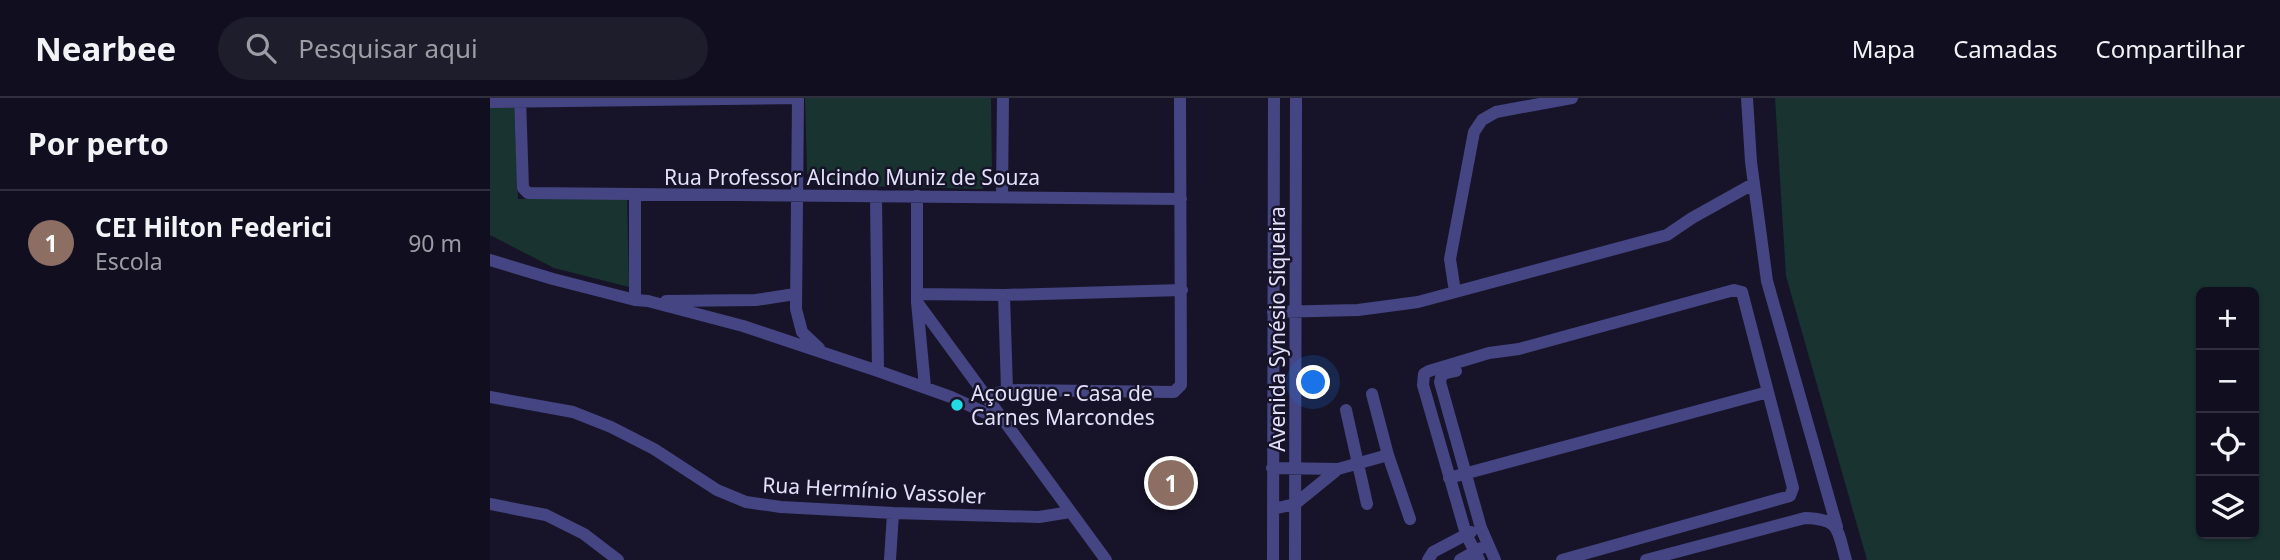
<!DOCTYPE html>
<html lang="pt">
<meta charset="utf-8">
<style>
body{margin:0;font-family:"Noto Sans",sans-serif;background:#1e1d2c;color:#f1f3f6}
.controls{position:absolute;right:21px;bottom:21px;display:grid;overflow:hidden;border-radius:10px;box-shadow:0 2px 5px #0004}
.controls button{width:63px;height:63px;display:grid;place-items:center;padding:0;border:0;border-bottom:2px solid #302f3d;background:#110f1f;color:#f1f3f6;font:35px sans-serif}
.you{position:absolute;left:824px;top:285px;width:24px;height:24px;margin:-18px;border:5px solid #fff;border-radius:50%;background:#1a73e8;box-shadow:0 0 0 10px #1a73e833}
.badge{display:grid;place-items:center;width:46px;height:46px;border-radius:50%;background:#d93025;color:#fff;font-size:23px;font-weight:700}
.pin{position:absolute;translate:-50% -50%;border:4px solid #fff;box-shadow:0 2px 7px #0006}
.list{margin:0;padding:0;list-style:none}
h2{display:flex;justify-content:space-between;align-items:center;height:91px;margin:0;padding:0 28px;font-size:30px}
h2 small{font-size:23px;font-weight:400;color:#9c9ca4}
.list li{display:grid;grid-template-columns:46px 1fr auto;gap:21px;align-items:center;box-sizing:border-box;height:105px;padding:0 28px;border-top:2px solid #302f3d}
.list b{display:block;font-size:26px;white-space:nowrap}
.list p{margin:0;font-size:23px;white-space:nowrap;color:#9c9ca4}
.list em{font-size:23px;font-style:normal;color:#9c9ca4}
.icon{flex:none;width:38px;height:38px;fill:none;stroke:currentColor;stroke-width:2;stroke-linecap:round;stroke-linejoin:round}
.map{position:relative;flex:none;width:1790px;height:462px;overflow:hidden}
header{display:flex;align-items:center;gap:42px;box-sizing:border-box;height:98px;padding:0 35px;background:#110f1f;border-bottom:2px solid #302f3d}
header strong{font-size:33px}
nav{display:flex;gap:38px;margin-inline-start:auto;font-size:24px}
.search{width:490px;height:63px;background:#1e1d2c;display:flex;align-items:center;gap:18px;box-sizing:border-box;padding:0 24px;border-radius:38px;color:#9c9ca4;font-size:26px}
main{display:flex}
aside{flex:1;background:#110f1f}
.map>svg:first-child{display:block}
.green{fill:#183330;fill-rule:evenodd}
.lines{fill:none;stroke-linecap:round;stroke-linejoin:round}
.minor{stroke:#454583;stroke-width:12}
.poi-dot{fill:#23dae5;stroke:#171429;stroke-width:2.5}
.labels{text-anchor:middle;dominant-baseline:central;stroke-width:5;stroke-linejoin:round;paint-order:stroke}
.street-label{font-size:21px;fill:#e2e0fb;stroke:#171429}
.poi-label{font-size:21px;fill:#e2e0fb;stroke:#171429;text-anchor:start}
</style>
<header>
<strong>Nearbee</strong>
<div class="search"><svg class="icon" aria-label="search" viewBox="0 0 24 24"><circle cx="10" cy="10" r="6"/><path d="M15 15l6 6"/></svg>Pesquisar aqui</div>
<nav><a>Mapa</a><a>Camadas</a><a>Compartilhar</a></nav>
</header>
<main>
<aside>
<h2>Por perto<small></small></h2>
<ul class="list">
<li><span class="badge" style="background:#8d6e63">1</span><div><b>CEI Hilton Federici</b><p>Escola</p></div><em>90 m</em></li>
</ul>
</aside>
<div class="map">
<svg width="1790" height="462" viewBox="0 0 1790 462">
<rect width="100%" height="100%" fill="#171429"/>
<path class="green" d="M315,0H501L502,74L499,85L492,91L327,87L320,82L317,75Z
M1285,0H1790V462H1377L1296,178ZM1711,194H1764V436H1711Z
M24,6L28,101L137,100L139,189L64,170L0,137V9Z"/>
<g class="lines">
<path class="minor" d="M30,0L33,90L38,95L691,101
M308,0L306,211L312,234L329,250
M1257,0L1261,64L1277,183L1347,429
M0,4L308,0
M145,96V202
M386,98L388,273
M427,98V204L435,289
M512,99L513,0
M0,162L63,181L145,202L158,203L253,228L388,273L461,299L513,323
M965,194L960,161L984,34L992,22L1006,14L1082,0
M427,196L514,197L692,192
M514,197L517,292
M176,203L266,202L305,196
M427,204L616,462
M783,214L868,212L928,204L1177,137L1202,120L1263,86
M966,273L952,276L950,284L991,430L1005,462
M882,296L898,357L920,421
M0,299L83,314L121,329L164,351L227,392L256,404L291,409L403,415L549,419L580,414
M497,299L517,292L684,294L691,287L690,0
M856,312L877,406
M782,370L848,371L898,357
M959,380L1278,294
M0,406L56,417L94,436L128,462
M783,411L805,406L848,371
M400,462L403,415
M783,462L784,0
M805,462L806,0
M938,462L943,454L981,434
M970,462L991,450
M989,462L976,436L933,287L934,276L939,273L999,255L1029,251L1244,192L1252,194L1303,390L1300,398L1072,462
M1156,462L1315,420C1351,421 1347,432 1356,462"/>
</g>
<circle class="poi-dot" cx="467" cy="307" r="7"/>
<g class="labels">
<g class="street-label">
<text x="362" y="79">Rua Professor Alcindo Muniz de Souza</text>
<text transform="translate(787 231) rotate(-90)">Avenida Synésio Siqueira</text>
<text transform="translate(384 392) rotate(3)">Rua Hermínio Vassoler</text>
</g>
<g class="poi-label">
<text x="481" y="295">Açougue - Casa de<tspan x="481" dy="24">Carnes Marcondes</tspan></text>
</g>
</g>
</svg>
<div class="controls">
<button>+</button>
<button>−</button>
<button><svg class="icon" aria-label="locate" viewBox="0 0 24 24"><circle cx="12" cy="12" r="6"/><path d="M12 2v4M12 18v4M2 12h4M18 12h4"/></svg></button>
<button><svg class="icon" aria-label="layers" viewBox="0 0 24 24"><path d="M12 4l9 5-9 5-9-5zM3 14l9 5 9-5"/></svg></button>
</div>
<div class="you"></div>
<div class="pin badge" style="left:681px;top:385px;background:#8d6e63">1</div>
</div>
</main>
